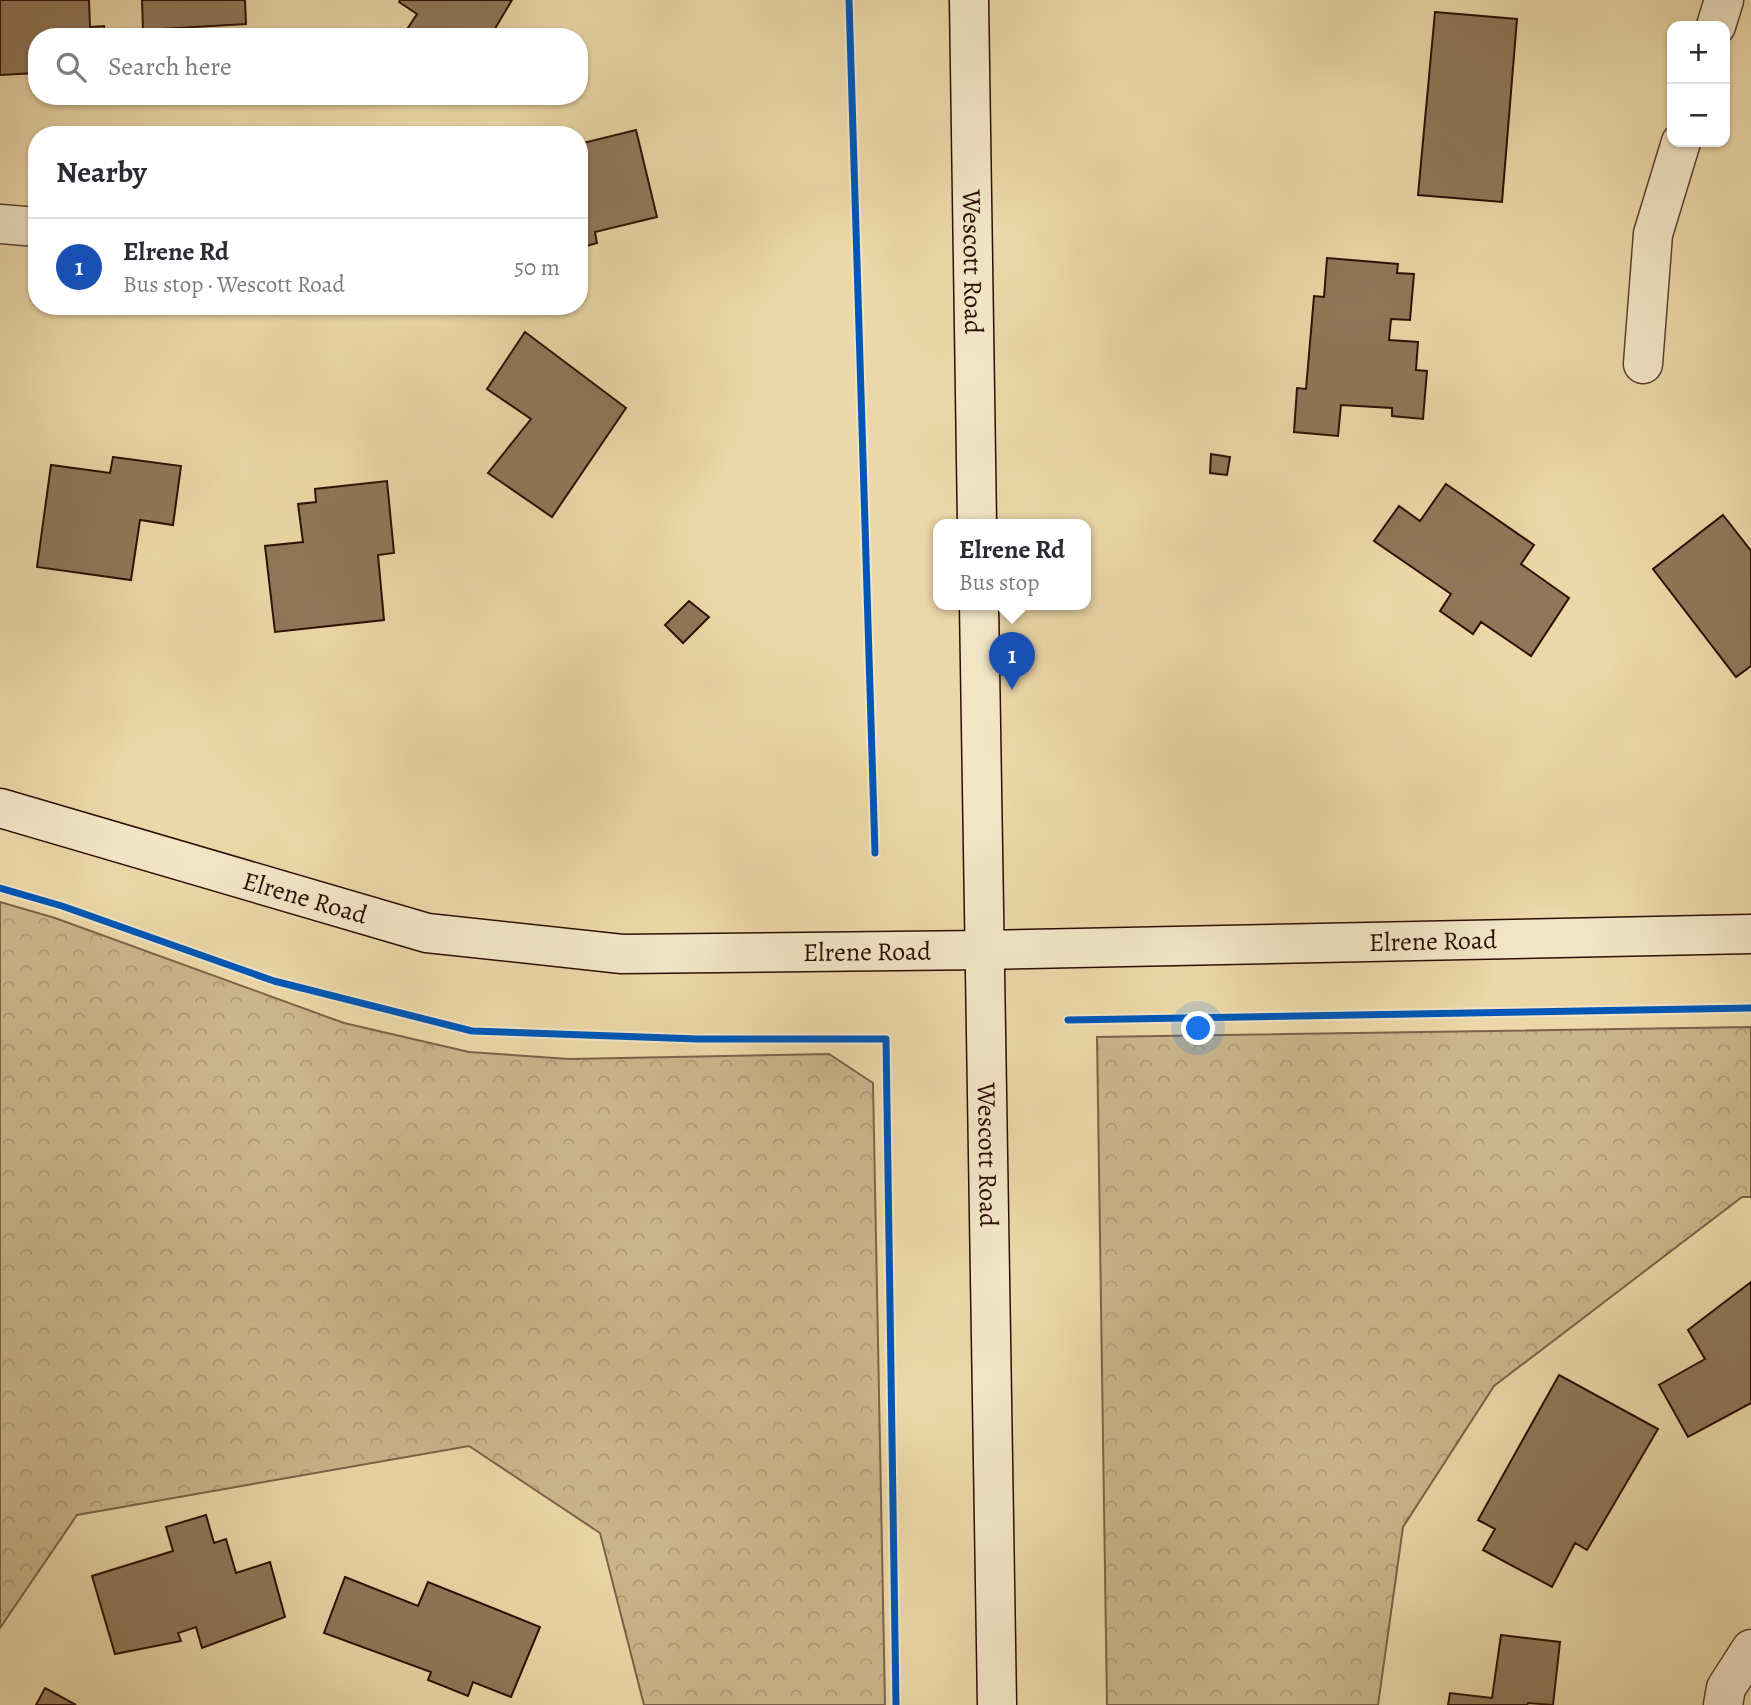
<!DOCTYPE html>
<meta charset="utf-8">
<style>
body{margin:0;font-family:Alegreya,serif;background:#f2f2f3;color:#2b2b33}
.controls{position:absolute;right:21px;top:21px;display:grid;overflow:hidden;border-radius:14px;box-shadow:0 2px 5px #0004}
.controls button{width:63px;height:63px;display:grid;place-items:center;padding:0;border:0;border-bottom:2px solid #e1e1e2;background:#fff;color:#2b2b33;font:35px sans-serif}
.you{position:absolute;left:1199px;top:1029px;width:24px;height:24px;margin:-18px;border:5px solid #fff;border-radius:50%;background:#1a73e8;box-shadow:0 0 0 10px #1a73e833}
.badge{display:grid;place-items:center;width:46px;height:46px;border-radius:50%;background:#111827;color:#fff;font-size:23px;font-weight:700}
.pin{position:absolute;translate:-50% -58px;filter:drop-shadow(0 2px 4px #0008)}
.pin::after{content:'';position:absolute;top:37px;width:24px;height:21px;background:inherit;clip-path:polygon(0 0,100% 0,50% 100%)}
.popup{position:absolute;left:933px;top:519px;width:158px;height:91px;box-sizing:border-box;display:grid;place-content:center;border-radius:14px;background:#fff;filter:drop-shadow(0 2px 5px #0005);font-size:23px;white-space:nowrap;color:#7c7c81}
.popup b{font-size:26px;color:#2b2b33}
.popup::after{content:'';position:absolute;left:50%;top:100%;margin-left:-14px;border:14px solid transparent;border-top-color:#fff}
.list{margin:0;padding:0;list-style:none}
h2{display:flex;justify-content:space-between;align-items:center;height:91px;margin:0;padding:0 28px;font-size:30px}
h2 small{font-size:23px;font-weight:400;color:#7c7c81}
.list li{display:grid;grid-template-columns:46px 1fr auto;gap:21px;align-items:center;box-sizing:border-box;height:98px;padding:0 28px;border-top:2px solid #e1e1e2}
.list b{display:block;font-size:26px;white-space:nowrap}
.list p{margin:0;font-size:23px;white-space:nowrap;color:#7c7c81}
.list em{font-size:23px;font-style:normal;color:#7c7c81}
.icon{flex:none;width:38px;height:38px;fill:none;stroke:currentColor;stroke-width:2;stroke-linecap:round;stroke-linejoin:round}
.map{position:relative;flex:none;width:1751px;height:1705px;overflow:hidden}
.search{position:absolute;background:#fff;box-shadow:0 2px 5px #0004;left:28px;top:28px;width:560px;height:77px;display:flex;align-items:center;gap:18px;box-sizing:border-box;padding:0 24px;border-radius:28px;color:#7c7c81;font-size:26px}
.panel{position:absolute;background:#fff;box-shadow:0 2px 5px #0004;left:28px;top:126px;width:560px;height:189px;border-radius:28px}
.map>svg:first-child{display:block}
.forest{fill:url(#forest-crowns);stroke:#7c6248;stroke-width:2}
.building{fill:#907759;stroke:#2d0f05;stroke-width:2}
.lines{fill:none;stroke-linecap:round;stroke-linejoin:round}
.street-casing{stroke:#5c412e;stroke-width:41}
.secondary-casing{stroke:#2d0f05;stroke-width:41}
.street{stroke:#f2e5c6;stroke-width:38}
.secondary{stroke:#f2e5c6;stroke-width:38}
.cycleway-casing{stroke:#f2e5c6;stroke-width:11}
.cycleway{stroke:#0057b8;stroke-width:7}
.labels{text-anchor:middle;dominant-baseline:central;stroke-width:6;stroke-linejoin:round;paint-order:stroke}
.street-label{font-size:26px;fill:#2d0f05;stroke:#f2e5c6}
</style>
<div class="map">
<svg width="1751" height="1705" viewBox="0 0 1751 1705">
<defs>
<pattern id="forest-crowns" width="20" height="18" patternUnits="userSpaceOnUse" patternTransform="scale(1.75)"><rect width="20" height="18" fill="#cbb58b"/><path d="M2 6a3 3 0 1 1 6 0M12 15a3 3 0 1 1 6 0" fill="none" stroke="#af9a76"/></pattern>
</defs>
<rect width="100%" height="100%" fill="#ebd7a7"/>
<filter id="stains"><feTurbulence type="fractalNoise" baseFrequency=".00286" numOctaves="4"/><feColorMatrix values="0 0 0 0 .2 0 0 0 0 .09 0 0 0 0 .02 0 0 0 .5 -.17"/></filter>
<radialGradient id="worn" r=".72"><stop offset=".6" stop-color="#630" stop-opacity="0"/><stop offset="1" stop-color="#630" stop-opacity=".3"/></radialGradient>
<path class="forest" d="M0,902L55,918L344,1023L469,1052L569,1059L829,1054L873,1083L885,1705H644L600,1533L469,1446L77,1515L0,1628Z
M1751,1027V1197H1742L1494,1386L1403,1527L1378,1705H1107L1097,1037Z"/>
<path class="building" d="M0,0H89L90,27L104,26L105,37H37V73L0,75Z
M142,0H245L246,24L143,30Z
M400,0H512L490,37H402L417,14L399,2Z
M1435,12L1517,19L1502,202L1418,195Z
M636,130L657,217L595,232L597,243L579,248V144Z
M1327,258L1398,264L1397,273L1414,274L1410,320L1391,319L1389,340L1418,342L1416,370L1427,371L1423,419L1392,416V408L1341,405L1338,436L1294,432L1297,388L1306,389L1314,296L1324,297Z
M525,332L626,408L552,517L488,473L531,419L487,389Z
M1211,454L1230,457L1227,475L1210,473Z
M113,457L181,466L173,525L140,520L131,580L37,567L51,465L110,473Z
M387,481L394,553L378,555L384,620L275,632L265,546L303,542L298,504L316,502L315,489Z
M1446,484L1534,545L1521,564L1569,598L1531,656L1481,622L1473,634L1440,611L1451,594L1374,541L1399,506L1420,521Z
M1723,515L1751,551V666L1736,677L1653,569Z
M689,601L709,617L683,643L665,625Z
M1751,1282V1403L1688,1437L1659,1385L1705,1359L1688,1330Z
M1559,1375L1658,1429L1587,1550L1575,1543L1552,1587L1483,1550L1495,1529L1478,1520Z
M206,1515L214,1543L226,1539L236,1573L270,1562L285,1617L202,1648L196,1627L178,1633L181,1641L115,1654L92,1576L173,1551L166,1527Z
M345,1577L418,1606L428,1582L540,1627L511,1697L473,1682L468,1696L428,1680L431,1672L324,1633Z
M1501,1635L1560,1642L1553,1705L1528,1703L1527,1705H1448L1450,1693L1492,1698Z
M45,1688L76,1705H36Z"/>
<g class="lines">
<g class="street-casing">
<path id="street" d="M1716,26L1724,0
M0,224L37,227
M1643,364L1653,234L1681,142
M1723,1705L1726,1688L1751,1649"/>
</g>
<g class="secondary-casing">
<g id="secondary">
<path id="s1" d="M969,0L977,524"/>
<path id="s2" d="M979,604L997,1705"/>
<path id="s3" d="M0,808L427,933L622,954L984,950L1751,934"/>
</g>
</g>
<use href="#street" class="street"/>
<use href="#secondary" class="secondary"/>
<g class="cycleway-casing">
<path id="cycleway" d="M849,0L875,853
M0,888L62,906L274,981L472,1031L698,1039H886L896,1705
M1068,1020L1751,1008"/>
</g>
<use href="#cycleway" class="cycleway"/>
</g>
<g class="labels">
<g class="street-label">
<text stroke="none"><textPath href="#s1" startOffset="262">Wescott Road</textPath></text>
<text stroke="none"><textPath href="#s3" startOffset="318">Elrene Road</textPath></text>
<text stroke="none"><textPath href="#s3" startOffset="1452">Elrene Road</textPath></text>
<text stroke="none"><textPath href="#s3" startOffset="886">Elrene Road</textPath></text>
<text stroke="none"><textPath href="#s2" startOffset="551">Wescott Road</textPath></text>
</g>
</g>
<rect width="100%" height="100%" filter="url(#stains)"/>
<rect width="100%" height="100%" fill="url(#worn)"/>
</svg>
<div class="controls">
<button>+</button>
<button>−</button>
</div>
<div class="you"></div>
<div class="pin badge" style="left:1012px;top:690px;background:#1a4fb4">1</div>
<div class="popup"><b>Elrene Rd</b>Bus stop</div>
<div class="search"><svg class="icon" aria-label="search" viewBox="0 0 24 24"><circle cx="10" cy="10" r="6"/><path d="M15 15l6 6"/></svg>Search here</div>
<section class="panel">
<h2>Nearby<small></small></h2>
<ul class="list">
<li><span class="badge" style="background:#1a4fb4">1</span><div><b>Elrene Rd</b><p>Bus stop · Wescott Road</p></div><em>50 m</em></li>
</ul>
</section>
</div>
